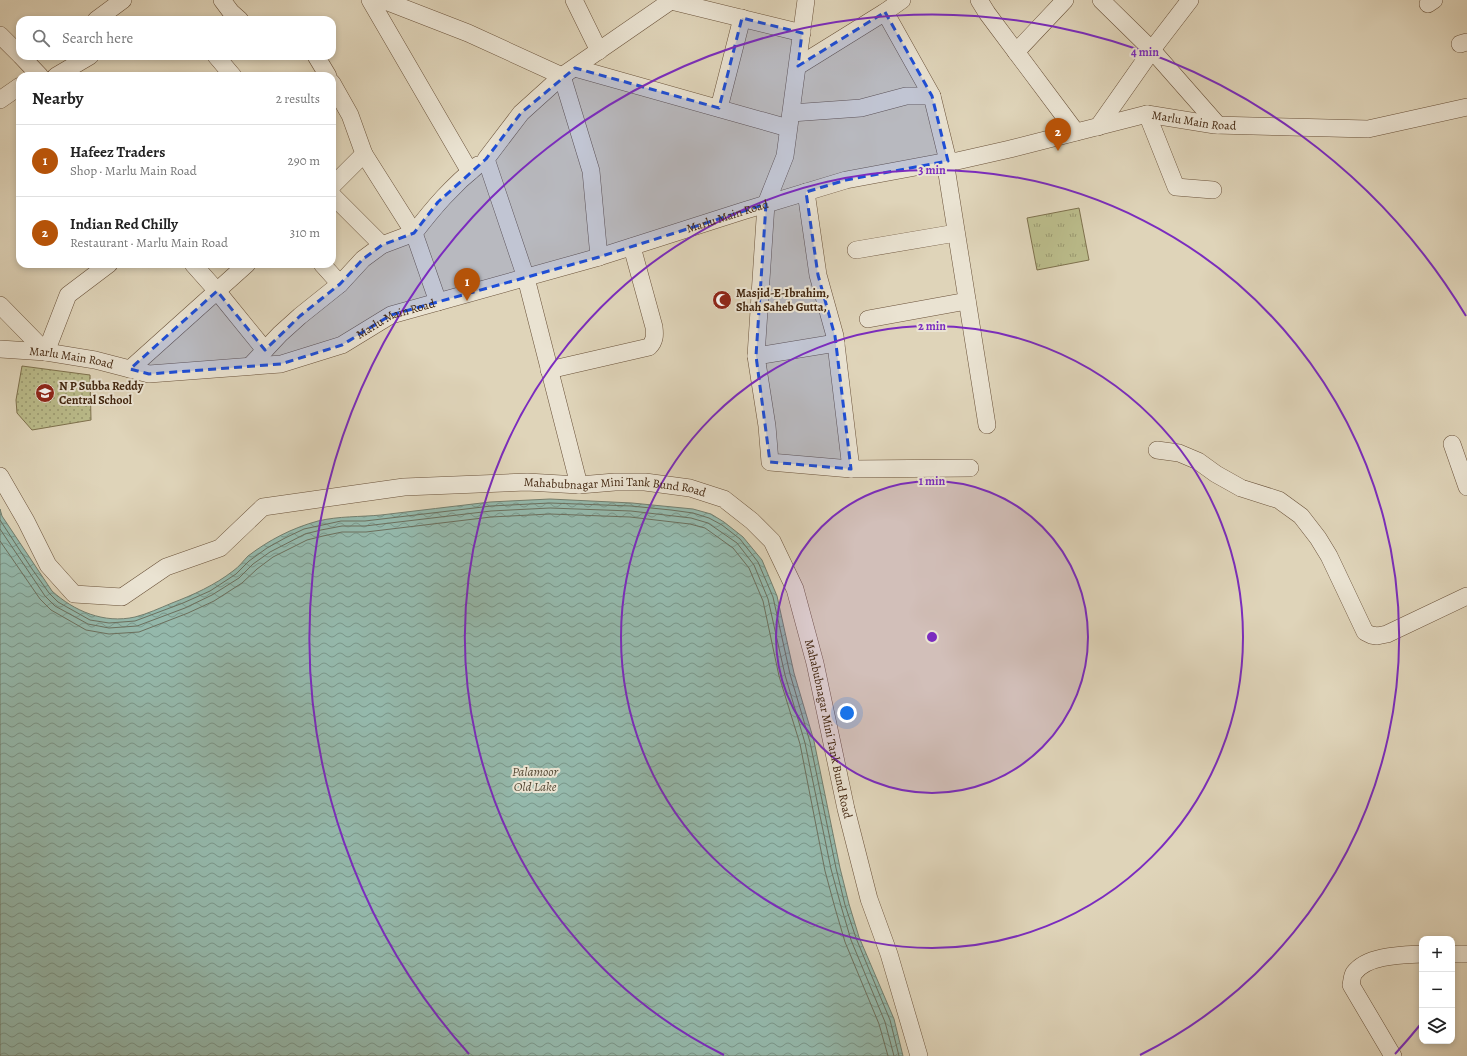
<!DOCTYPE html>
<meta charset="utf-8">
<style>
body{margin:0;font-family:Alegreya,serif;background:#f6f6f6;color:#222}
.controls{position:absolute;right:12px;bottom:12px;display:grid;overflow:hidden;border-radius:8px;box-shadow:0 2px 6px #0003}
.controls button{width:36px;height:36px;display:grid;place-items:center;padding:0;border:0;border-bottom:1px solid #e0e0e0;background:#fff;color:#222;font:20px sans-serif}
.you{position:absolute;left:847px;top:713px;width:14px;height:14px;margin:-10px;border:3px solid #fff;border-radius:50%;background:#1a73e8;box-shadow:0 0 0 6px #1a73e833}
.badge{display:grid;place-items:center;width:26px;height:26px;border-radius:50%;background:#b45309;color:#fff;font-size:13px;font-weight:700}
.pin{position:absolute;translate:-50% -33px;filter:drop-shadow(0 1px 2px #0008)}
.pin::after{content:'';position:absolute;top:21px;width:14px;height:12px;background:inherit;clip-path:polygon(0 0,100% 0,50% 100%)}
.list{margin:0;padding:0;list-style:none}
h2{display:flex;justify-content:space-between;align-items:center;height:52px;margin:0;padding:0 16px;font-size:17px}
h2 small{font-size:13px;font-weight:400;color:#767676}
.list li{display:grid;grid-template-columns:26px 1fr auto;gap:12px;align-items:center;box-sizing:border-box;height:72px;padding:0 16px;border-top:1px solid #e0e0e0}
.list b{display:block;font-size:15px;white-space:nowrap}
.list p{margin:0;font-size:13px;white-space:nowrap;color:#767676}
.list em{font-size:13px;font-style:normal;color:#767676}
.icon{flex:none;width:22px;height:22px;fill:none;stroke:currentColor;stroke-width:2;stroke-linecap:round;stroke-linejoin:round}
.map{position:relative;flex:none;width:1467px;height:1056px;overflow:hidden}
.search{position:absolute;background:#fff;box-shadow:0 2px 6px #0003;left:16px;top:16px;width:320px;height:44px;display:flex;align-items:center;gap:10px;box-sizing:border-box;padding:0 14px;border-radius:12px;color:#767676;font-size:15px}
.panel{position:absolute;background:#fff;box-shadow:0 2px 6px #0003;left:16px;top:72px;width:320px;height:196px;border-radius:12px}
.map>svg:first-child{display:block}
.grass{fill:url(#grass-tufts);stroke:#7e714d}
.park{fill:url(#park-dots);stroke:#7e714d}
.water{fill:url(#water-waves);stroke:#747e6d}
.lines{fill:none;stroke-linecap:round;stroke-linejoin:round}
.shore{stroke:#6c705e;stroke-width:1}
.minor-casing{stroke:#6a523a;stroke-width:18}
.minor{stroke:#eae3d2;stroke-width:17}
.marked{fill:#1d4ed8;fill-opacity:0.2;stroke:#1d4ed8;stroke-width:3;stroke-dasharray:8 5;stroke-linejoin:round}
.ring{fill:none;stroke:#7b2cbf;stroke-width:2}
.labels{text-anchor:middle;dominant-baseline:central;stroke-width:4;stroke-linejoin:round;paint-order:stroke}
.street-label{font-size:12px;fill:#432710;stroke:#eae3d2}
.poi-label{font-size:12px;font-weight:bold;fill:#432710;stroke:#eae3d2;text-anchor:start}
.water-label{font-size:13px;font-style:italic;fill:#574b37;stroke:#eae3d2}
.centre{fill:#7b2cbf;stroke:#eae3d2;stroke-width:2}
.ring-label{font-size:12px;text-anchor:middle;font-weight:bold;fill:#7b2cbf;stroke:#eae3d2;stroke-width:4;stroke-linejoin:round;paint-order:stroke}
</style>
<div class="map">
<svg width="1467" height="1056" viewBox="0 0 1467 1056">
<defs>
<pattern id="grass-tufts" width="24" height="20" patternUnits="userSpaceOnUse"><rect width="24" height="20" fill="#babb8a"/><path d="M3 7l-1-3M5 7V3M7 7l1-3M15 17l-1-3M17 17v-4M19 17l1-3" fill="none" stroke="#99986f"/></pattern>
<pattern id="park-dots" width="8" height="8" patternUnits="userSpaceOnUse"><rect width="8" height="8" fill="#babb8a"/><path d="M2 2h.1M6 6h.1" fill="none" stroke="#99986f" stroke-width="1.8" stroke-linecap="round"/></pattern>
<pattern id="water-waves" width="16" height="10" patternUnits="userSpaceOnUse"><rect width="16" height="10" fill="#94b8ab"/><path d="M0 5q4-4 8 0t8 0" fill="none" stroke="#7a968a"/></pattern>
</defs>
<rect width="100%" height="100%" fill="#dfd4b9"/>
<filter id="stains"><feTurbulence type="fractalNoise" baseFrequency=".005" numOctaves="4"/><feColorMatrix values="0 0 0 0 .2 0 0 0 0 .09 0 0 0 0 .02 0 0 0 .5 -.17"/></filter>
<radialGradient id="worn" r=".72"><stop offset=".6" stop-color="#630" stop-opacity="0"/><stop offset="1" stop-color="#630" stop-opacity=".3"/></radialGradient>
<path class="grass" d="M1079,208L1089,260L1037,270L1027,218Z"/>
<path class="park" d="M22,366L90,375L91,420L32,430L17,413L16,400Z"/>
<path class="water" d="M550,499L632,503L693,509L711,514L724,522L743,537L762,560L777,596L794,673L814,741L840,868L849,904L859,937L894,1019L903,1056H0V509L2,516L52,591C74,611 104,624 135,617C147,614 160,608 172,603C193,595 215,585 233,571C239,567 243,561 248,556C269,540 292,528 318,521C339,516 360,517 381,515C417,511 454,506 490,502C510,501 530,500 550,499Z"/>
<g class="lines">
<path class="shore" d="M0,520L32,569L49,593L58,602L90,620L109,623L135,621L183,603L210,591L236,574L249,561L267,548L285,538L304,529L341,521H365L491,506L550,503L631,506L671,510L693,513L709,518L722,525L740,539L758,562L773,597L790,674L810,742L836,868L845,905L856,938L890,1020L899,1056
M0,529L45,596L55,606L88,624L109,628L137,626L185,608L212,595L239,578L253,564L270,552L305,534L321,530L342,526H365L491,511L550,508L631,511L691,518L708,523L737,543L754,565L768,599L785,675L805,743L831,869L841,906L851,940L885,1022L894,1056
M0,541L40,599L51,610L86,630L109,634L139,632L188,613L214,601L242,583L257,569L273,557L307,540L323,536L342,532H366L491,517L550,514L630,517L690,524L705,528L733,548L749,568L763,601L779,676L800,744L825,871L835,908L845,942L879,1024L888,1056"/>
<g class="minor-casing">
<g id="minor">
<path d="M222,0L231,12L240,20"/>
<path d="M370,0L470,172"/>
<path d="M383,0L468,33L562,76L521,113L486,159L526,278L579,485"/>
<path d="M574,0L599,51"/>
<path d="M667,0L802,33"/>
<path d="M806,0L785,156L766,204L756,356L767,426L770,462L851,469L970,468"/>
<path d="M979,0L987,13L1076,132"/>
<path d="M1101,0L1152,50L1218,125"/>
<path d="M1428,4L1434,0"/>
<path d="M885,12L932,96"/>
<path d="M96,20L123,0"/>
<path d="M0,35L20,55"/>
<path d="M1460,44L1467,42"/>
<path d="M1016,52L1065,0"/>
<path d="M21,56L40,76"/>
<path d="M216,56L233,76"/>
<path d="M316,56L328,76"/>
<path d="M798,66L885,12L902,0"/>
<path d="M575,68L788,128"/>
<path d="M56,76L90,56"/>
<path d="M332,83L350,115L364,154L332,186"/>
<path d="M0,100L20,86"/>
<path d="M719,108L742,18"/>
<path d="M791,113L861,108L906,96H932L948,161"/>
<path d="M1147,114L1176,187L1213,190"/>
<path d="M1098,127L1157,43L1190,0"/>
<path d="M945,161L987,425"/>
<path d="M806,192L818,275L835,336L851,469"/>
<path d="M332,195L382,245"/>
<path d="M856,250L956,233"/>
<path d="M599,257L591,171L562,76L672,0"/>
<path d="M193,264L217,291L265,350"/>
<path d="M322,264L340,284L363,259L382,245L414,233L364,154"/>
<path d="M438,302L414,233C434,207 452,186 478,165"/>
<path d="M0,305L46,352"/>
<path d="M868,319L967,301"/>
<path id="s1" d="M0,349L46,352L95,360L149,374L281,364L342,345L391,315L599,257L743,211L846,180L948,161H957L1010,149L1147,114L1215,125L1368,129L1467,107"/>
<path d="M46,352L68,295L109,264"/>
<path d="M756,356L836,343"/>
<path d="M250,366L280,334L300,316L340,284"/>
<path d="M130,369L247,264"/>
<path d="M549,370L649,347C655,341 655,335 654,327L632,247"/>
<path d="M1452,444L1467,487"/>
<path d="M1157,450L1179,453L1198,461L1216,474L1241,488L1279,500L1301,516L1318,538L1329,556L1365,632L1371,635L1377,636L1387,634L1467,596"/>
<path id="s2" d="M0,476L26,521L48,565L74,594L122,597L166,567L220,548L263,507L404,487L527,482L579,485L615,482H645L690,488L724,499L752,521L772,541L795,589L815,663L846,809L869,899L889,954L919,1056"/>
<path d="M1452,954H1467"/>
<path d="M1393,1056L1351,985C1352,981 1352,976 1354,973C1367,955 1402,955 1422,954"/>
</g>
</g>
<use href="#minor" class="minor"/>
</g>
<path class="marked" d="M885,12L932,96L948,161L846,180L806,192L818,275L835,336L851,469L770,462L756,356L766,204L599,257L391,315L342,345L281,364L149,374L130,369L217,291L265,350L300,316L340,284L363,259L382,245L414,233L438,202L486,159L521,113L575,68L719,108L742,18L802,33L798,66Z"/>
<circle cx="932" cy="637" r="156" fill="#7b2cbf" fill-opacity=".12"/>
<g class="ring">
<circle cx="932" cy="637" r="156"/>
<circle cx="932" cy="637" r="311"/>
<path d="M724 1055A467 467 0 1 1 1140 1055"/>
<path d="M1420 1025A623 623 0 0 1 1395 1054M469 1054A623 623 0 1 1 1466 316"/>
</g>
<defs>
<g id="mosque-disc" transform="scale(1)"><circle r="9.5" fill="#8f2418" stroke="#eae3d2"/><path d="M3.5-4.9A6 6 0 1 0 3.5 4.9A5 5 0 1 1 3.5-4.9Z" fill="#fff"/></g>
<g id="school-disc" transform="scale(1)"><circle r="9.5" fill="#8f2418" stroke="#eae3d2"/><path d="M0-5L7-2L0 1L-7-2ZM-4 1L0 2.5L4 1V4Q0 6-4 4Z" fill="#fff"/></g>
</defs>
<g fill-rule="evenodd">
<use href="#mosque-disc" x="722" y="300"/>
<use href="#school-disc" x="45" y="393"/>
</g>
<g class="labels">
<g class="street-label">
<text stroke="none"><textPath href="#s1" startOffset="1236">Marlu Main Road</textPath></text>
<text stroke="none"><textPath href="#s1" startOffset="756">Marlu Main Road</textPath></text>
<text stroke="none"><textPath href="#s1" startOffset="408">Marlu Main Road</textPath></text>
<text stroke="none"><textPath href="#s1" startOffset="72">Marlu Main Road</textPath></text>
<text stroke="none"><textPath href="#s2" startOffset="712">Mahabubnagar Mini Tank Bund Road</textPath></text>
<text stroke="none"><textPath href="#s2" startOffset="1084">Mahabubnagar Mini Tank Bund Road</textPath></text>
</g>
<g class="poi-label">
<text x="736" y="293">Masjid-E-Ibrahim,<tspan x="736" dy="14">Shah Saheb Gutta,</tspan></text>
<text x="59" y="386">N P Subba Reddy<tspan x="59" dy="14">Central School</tspan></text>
</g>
<g class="water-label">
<text x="535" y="771">Palamoor<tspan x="535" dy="15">Old Lake</tspan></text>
</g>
</g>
<circle cx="932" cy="637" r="6" class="centre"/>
<g class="ring-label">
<text x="1145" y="56">4 min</text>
<text x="932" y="174">3 min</text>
<text x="932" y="330">2 min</text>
<text x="932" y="485">1 min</text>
</g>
<rect width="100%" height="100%" filter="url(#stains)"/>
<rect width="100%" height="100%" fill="url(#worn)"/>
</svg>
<div class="controls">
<button>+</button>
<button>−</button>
<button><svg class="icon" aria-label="layers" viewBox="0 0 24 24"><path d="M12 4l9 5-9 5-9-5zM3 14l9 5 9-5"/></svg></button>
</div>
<div class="you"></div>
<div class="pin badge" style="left:467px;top:301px">1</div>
<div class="pin badge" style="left:1058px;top:151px">2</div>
<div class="search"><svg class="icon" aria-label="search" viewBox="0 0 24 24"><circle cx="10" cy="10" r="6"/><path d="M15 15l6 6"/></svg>Search here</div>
<section class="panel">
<h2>Nearby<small>2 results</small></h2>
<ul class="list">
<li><span class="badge">1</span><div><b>Hafeez Traders</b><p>Shop · Marlu Main Road</p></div><em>290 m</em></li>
<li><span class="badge">2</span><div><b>Indian Red Chilly</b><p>Restaurant · Marlu Main Road</p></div><em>310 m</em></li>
</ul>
</section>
</div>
